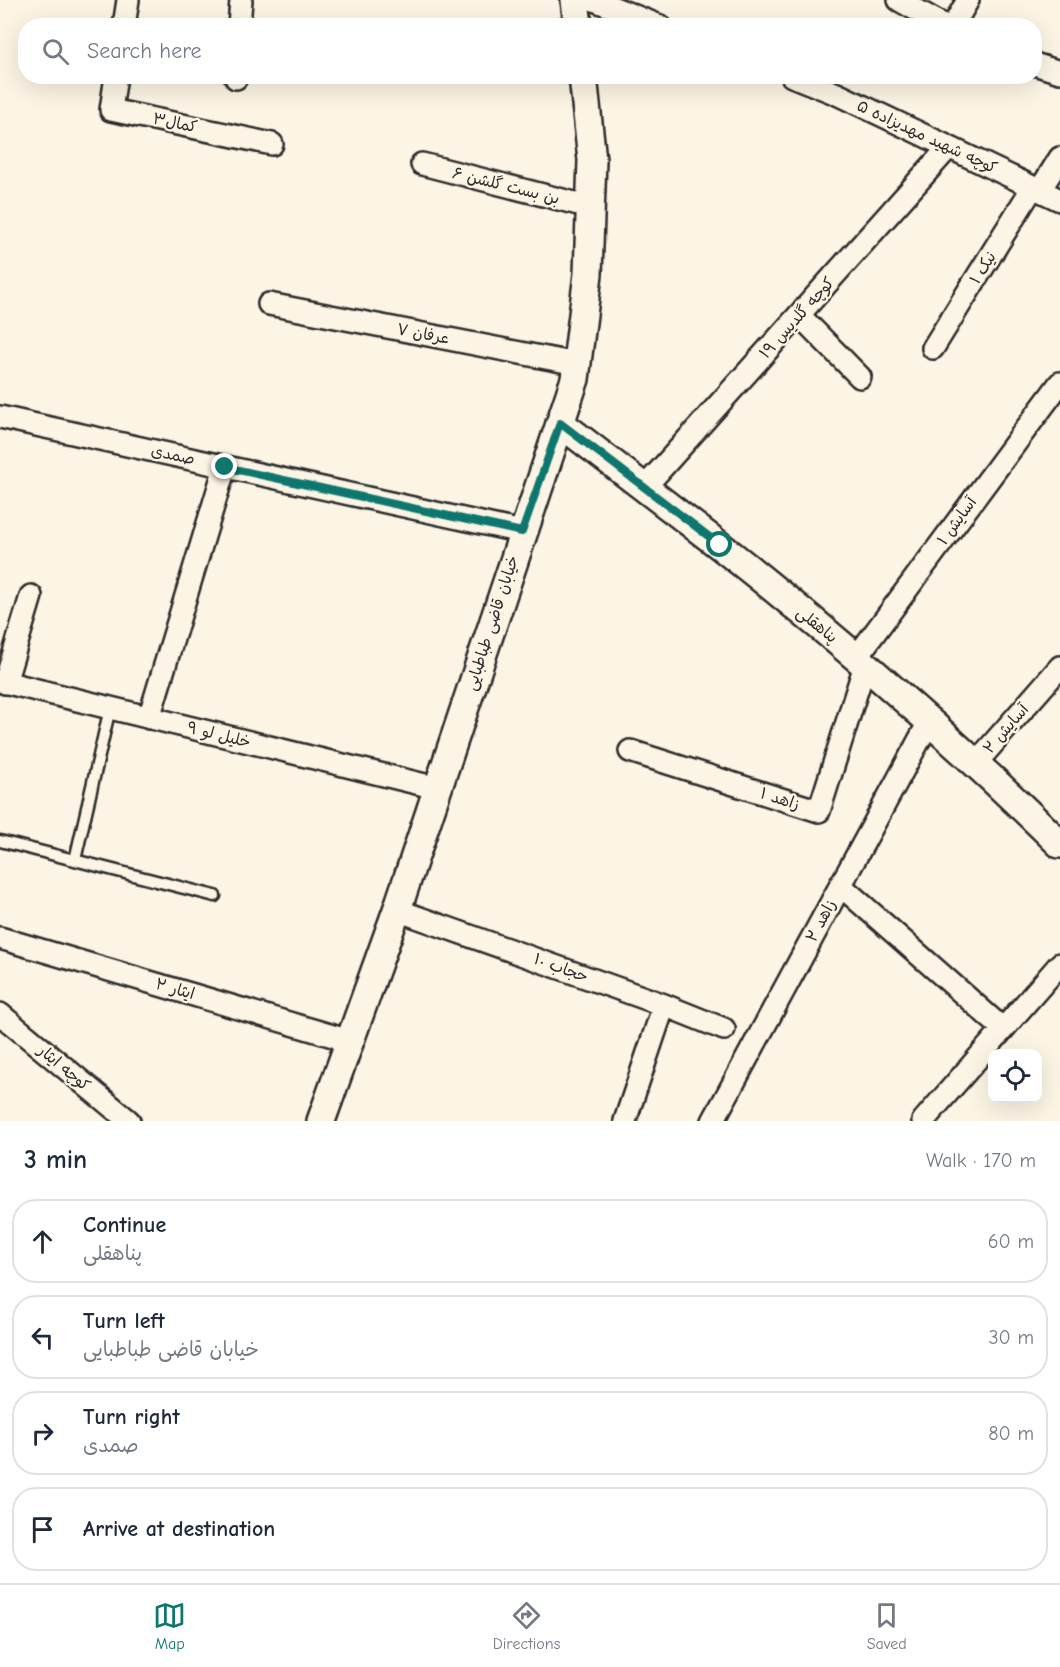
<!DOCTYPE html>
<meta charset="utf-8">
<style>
body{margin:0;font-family:"Comic Neue","Playpen Sans Arabic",sans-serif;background:#f6f6f7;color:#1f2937}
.controls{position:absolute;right:18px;bottom:18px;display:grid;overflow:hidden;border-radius:12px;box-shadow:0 6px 24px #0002}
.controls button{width:54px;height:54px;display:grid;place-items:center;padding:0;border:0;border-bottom:2px solid #e0e1e3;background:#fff;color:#1f2937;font:30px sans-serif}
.stop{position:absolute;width:18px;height:18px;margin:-14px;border:4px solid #0f766e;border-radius:50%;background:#fff}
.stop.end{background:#0f766e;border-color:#fff;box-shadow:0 2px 6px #0008}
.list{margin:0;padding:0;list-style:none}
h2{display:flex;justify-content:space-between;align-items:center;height:78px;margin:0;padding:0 24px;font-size:26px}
h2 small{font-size:20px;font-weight:400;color:#747a83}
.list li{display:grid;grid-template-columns:39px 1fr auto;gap:18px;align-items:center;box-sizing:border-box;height:84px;margin:0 12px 12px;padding:0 12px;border:2px solid #e0e1e3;border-radius:24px}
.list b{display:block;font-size:22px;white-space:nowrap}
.list p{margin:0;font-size:20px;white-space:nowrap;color:#747a83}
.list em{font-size:20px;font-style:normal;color:#747a83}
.icon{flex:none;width:33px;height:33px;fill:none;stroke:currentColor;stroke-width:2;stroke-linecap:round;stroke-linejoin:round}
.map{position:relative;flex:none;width:1060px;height:1121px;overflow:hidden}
.search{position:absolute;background:#fff;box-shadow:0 6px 24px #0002;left:18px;right:18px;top:18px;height:66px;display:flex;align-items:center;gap:15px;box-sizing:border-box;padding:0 21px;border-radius:24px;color:#747a83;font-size:22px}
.sheet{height:462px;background:#fff}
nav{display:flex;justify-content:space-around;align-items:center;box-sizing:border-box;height:84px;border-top:2px solid #e0e1e3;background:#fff;font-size:16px;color:#747a83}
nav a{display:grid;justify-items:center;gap:3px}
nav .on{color:#0f766e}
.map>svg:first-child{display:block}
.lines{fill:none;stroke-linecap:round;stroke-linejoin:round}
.service-casing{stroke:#2b2b2b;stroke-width:15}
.minor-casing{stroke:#2b2b2b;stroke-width:26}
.tertiary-casing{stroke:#2b2b2b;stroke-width:32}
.service{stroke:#fcf5e5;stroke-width:10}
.minor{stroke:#fcf5e5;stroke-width:21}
.tertiary{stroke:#fcf5e5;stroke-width:27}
.route{stroke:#0f766e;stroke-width:8}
.labels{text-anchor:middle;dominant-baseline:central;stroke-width:4.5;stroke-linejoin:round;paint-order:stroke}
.street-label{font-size:16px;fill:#2b2b2b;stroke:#fcf5e5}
</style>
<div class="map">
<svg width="1060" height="1121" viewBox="0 0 1060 1121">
<rect width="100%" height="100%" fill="#fcf5e5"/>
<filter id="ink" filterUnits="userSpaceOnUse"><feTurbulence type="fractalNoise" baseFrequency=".0167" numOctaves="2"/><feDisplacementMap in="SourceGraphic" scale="12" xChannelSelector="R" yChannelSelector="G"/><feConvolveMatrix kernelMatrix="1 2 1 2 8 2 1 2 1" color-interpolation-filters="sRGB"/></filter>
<g filter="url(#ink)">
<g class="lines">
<g class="service-casing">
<path id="service" d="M0,841L215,896
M75,860L110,708"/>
</g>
<g class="minor-casing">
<path id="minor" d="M594,0L660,26
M899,0L945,26
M124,26L128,0
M239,26L241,0
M953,26L968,0
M1034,64L1060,72
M116,76L111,110L272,144
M792,76L837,94L1060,200
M236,78V76
M422,164L590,207
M1040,190L1060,158
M269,304L577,364
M799,315L860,377
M933,348L1033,187
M0,417L522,532
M644,488L949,147
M856,658L1060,383
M0,681L437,788
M5,683L31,596
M149,718L225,467
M630,751L819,811L865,665
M976,763L1060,667
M840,885L1003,1029
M397,910L664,1005L724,1029
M0,938L350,1041
M0,1014L129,1121
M625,1121L664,1005
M713,1121L929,722
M923,1121L1060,964"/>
</g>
<g class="tertiary-casing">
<path id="tertiary" d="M575,0L578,26
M560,423C613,464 666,504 719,545C838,638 952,738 1060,844
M321,1121L397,910L575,379L588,274L592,160L583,76"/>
</g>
<use href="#service" class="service"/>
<use href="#minor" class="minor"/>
<use href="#tertiary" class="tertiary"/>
</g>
</g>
<g class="lines" filter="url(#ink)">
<path class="route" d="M225,467L522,532L560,423L720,545"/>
</g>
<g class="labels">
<g class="street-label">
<text transform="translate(175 123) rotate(12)">کمال۳</text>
<text transform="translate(927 137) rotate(25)">کوچه شهید مهدیزاده ۵</text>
<text transform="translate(506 186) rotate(14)">بن بست گلشن ۶</text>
<text transform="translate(983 268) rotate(-58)">نیک ۱</text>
<text transform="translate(797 318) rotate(-48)">کوچه گلدیس ۱۹</text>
<text transform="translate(423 334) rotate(11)">عرفان ۷</text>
<text transform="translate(173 455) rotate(12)">صمدی</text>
<text transform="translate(957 521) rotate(-54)">آسایش ۱</text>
<text transform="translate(492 623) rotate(-72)">خیابان قاضی طباطبایی</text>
<text transform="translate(817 625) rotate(39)">پناهقلی</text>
<text transform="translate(1006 729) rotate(-49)">آسایش ۲</text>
<text transform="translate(219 735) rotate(14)">خلیل لو ۹</text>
<text transform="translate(780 799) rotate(18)">زاهد ۱</text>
<text transform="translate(821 921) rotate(-62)">زاهد ۲</text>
<text transform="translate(561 968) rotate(20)">حجاب ۱۰</text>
<text transform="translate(175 989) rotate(16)">ایثار ۲</text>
<text transform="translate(64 1068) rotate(40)">کوچه ایثار</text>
</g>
</g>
</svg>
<div class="controls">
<button><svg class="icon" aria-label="locate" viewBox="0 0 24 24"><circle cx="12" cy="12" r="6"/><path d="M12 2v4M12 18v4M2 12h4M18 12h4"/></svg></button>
</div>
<div class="stop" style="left:720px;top:545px"></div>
<div class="stop end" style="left:225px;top:467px"></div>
<div class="search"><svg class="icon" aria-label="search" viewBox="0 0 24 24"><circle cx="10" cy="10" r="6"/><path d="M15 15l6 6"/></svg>Search here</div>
</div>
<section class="sheet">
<h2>3 min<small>Walk · 170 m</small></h2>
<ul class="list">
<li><svg class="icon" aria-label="ahead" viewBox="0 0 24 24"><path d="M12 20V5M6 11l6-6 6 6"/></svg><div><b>Continue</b><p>پناهقلی</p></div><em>60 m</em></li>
<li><svg class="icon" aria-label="left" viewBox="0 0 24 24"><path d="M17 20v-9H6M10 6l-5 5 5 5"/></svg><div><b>Turn left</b><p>خیابان قاضی طباطبایی</p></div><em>30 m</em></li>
<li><svg class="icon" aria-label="right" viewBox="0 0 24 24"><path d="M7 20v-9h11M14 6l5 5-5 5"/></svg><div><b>Turn right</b><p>صمدی</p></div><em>80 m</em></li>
<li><svg class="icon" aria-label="arrive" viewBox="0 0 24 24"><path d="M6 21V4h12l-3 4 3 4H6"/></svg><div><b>Arrive at destination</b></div></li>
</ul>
</section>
<nav>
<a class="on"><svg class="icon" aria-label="map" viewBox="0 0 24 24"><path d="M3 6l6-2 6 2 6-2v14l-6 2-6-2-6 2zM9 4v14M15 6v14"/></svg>Map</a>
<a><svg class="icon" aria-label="directions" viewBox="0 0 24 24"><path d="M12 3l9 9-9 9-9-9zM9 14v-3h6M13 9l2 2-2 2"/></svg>Directions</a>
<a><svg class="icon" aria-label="saved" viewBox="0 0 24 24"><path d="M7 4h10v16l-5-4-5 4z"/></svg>Saved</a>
</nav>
